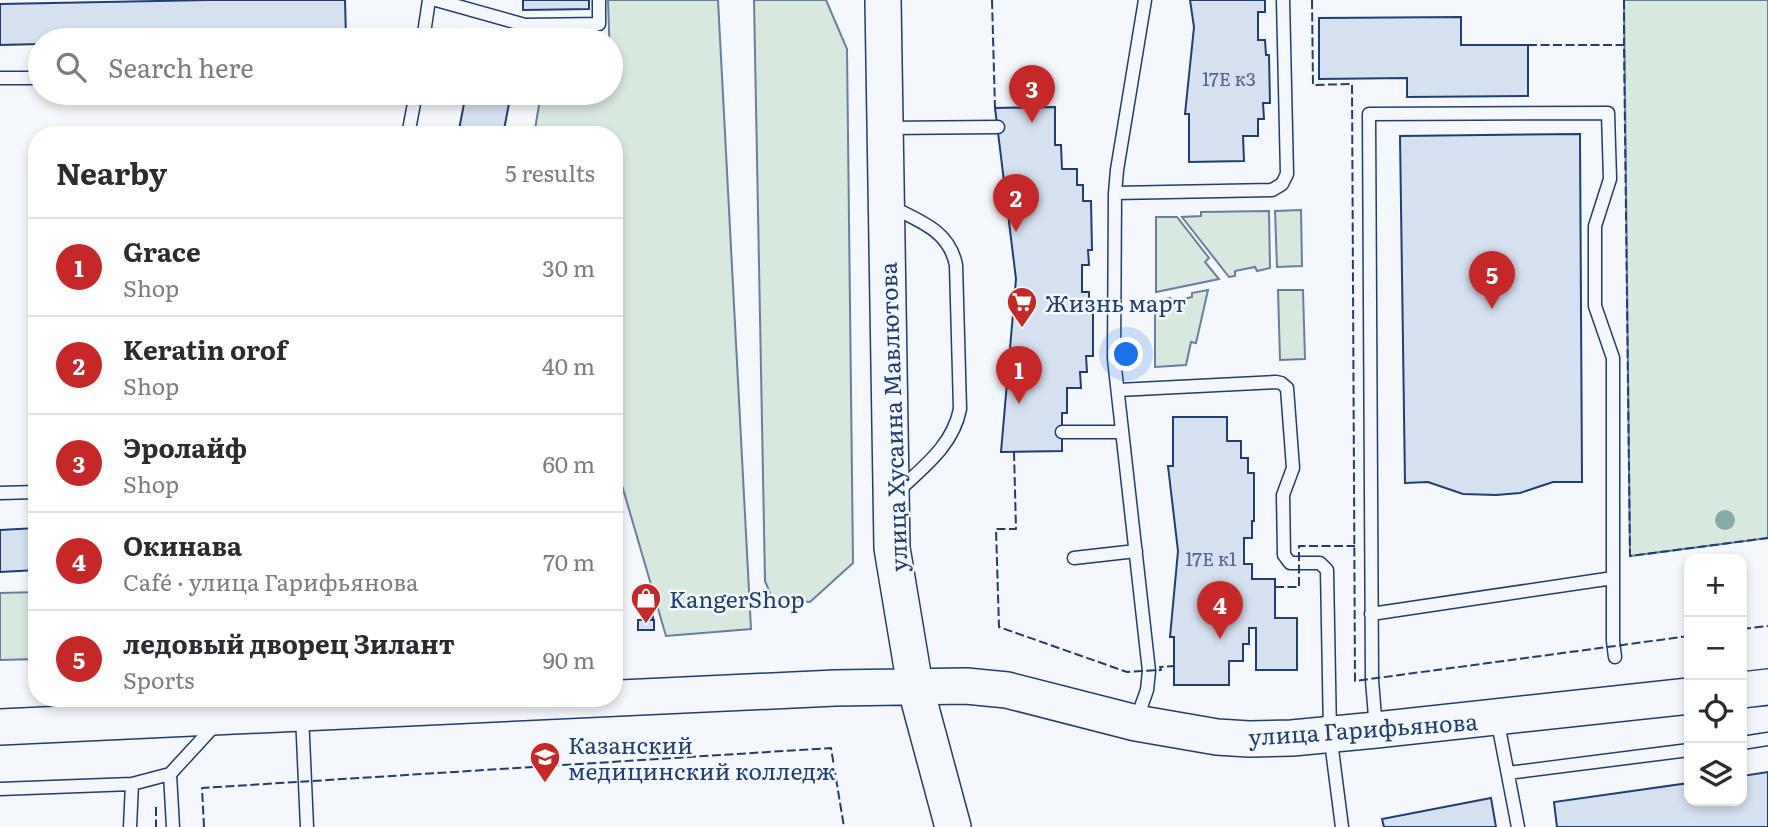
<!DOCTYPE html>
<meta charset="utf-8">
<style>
body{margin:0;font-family:Literata,serif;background:#f7f7f7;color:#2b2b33}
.controls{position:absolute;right:21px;bottom:21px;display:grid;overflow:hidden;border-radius:14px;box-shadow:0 4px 10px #0003}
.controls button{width:63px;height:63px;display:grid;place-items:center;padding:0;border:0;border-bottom:2px solid #e1e1e2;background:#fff;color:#2b2b33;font:35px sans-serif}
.you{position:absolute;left:1127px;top:355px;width:24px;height:24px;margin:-18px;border:5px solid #fff;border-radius:50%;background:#1a73e8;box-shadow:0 0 0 10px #1a73e833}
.badge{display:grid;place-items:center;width:46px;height:46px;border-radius:50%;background:#c62828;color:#fff;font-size:23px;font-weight:700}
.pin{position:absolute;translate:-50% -58px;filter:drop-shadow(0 2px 4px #0008)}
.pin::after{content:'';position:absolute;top:37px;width:24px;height:21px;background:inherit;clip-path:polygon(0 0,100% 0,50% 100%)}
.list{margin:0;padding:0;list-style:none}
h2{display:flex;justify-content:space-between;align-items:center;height:91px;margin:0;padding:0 28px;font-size:30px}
h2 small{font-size:23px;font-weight:400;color:#7c7c81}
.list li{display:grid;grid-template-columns:46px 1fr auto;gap:21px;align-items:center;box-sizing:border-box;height:98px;padding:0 28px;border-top:2px solid #e1e1e2}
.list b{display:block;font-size:26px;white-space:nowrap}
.list p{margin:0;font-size:23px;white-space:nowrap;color:#7c7c81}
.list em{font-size:23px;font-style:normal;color:#7c7c81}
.icon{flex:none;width:38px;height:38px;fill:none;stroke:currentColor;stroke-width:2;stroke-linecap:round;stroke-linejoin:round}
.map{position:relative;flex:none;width:1768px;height:827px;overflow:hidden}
.search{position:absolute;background:#fff;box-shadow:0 4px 10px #0003;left:28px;top:28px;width:595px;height:77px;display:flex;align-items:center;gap:18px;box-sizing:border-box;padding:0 24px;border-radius:38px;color:#7c7c81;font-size:26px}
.panel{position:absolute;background:#fff;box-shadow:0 4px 10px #0003;left:28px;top:126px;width:595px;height:581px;border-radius:28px}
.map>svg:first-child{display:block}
.green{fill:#d7e8df;stroke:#687fa3;stroke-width:2}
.building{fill:#d5e0f0;stroke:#1d3f73;stroke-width:2}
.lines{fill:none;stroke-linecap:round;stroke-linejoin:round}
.lane-casing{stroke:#1d3f73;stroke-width:15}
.secondary-casing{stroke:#1d3f73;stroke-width:38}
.lane{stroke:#f4f7fb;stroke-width:12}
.secondary{stroke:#f4f7fb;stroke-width:35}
.fence{stroke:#1d3f73;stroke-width:2;stroke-dasharray:9 3.5;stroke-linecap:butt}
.tree{fill:#86aba6}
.labels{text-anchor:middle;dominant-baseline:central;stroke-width:5;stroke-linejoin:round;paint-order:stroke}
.number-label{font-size:19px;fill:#4b6792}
.poi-label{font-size:23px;fill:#1d3f73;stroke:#f4f7fb;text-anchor:start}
.street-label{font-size:23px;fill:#1d3f73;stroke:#f4f7fb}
</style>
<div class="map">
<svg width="1768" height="827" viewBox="0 0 1768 827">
<rect width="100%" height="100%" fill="#f4f7fb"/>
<path class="green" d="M608,0H718L751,629L666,636L621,482L614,230V135H534L541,93H611Z
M754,0H826L847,49L853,563L810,602L772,598L765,581Z
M1624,0H1768V538L1630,556Z
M1301,210L1302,266L1277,267L1275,211Z
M1269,211L1270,268L1257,271L1255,267L1235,271V276L1229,277L1182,217L1201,216V212Z
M1156,217H1177L1209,258L1205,262L1219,279L1156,292Z
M1208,290L1196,343L1191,342L1186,365L1155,367V301L1170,298L1172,302L1192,297V293Z
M1278,290H1303L1305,359L1280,360Z
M37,592V659L0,660V593Z"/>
<path class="building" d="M209,0H345L346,38L40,40V44L0,45V4Z
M523,0H589V9L523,10Z
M1190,0H1265V12H1258V40H1265L1266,55H1269L1270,103H1263L1264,119H1258V136H1243L1244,161L1189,162V114H1185L1194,27Z
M1461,17V45H1528V96L1407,97V78L1319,79V18Z
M476,33L518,40H475Z
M466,93H511L503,135H458Z
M1055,107V145H1061L1062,169H1077V185H1083V201H1091L1092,250H1088L1089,265H1082V292H1089V307H1093V356H1086L1087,372H1080L1081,388H1067V413H1062V451L1001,452L1016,279L995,108Z
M1580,134L1582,482H1553L1520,493L1496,495L1463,494L1428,482L1405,483L1400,136Z
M1173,417H1227V441H1241V458H1248V473H1254V521H1252V538H1244V564H1252V579H1275V618H1297V670H1256V628H1249V644H1243V661H1229V685H1174V637H1170L1178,551L1168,466H1173Z
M36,528L37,570L0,572V530Z
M641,602H652L653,618L642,619Z
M638,620H654V630H638Z
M1768,772V827H1557L1554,802L1689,783V801H1742V776Z
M1491,798L1496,827H1384L1382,819Z"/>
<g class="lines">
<g class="lane-casing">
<path id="lane" d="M436,0L525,25L599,24V0
M423,40L429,0
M0,78H40
M885,128L998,127
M408,135L416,93
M1115,193L1272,190L1282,184L1287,174L1283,0
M890,206C919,221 949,230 956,265L960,409C953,446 922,468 896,493
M1118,390L1276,382L1281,383L1287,388L1293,468L1283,495L1284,555L1290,563H1320L1327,570L1330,734L1342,827
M1062,432H1122
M0,493L37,492
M1074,558L1136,551
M1371,614L1613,578
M302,715L307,827
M1497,718L1518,827
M1136,721L1147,690L1149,671L1114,359L1115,193L1117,170L1145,0
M1376,729L1372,680L1369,114L1608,113L1610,179L1595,226V306L1613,358V641L1615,657
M1742,743L1768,739
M1508,773L1689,750
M170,774L173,827
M0,789L132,784L170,774L216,724
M130,827L132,784"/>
</g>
<g class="secondary-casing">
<path id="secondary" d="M883,0L892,548L915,686L953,827
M1742,690L1768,687
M0,727L835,688L966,686L1007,690L1136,723L1217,737L1249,739L1292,738L1376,730L1689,696"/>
</g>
<use href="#lane" class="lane"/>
<use href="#secondary" class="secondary"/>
<path class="fence" d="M992,0L995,108
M1312,0L1313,85L1352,84L1355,681L1689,636
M1624,0V45
M1528,45H1624L1630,556L1768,538
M1014,452L1016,529H996L999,627L1127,672L1161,670L1160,667L1174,666
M1275,587H1299V546H1355
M1742,629L1768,626
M156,807V827
M204,827L202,788L831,748L844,827"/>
</g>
<circle class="tree" cx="1725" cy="520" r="10"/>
<defs>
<g id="supermarket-pin" transform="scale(1.575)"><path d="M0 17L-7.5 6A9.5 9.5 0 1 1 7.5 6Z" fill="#c62828" stroke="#f4f7fb"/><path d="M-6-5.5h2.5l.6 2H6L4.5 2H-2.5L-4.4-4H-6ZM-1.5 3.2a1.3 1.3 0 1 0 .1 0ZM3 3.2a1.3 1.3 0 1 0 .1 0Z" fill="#fff"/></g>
<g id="shop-pin" transform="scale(1.575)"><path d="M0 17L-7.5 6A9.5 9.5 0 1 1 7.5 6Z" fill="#c62828" stroke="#f4f7fb"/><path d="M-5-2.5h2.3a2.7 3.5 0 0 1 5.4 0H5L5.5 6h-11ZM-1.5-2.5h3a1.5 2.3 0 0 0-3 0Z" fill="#fff"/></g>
<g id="university-pin" transform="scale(1.575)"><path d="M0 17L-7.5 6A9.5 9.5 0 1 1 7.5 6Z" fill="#c62828" stroke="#f4f7fb"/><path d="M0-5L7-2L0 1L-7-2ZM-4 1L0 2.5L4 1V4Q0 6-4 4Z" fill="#fff"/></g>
</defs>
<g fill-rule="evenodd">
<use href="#supermarket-pin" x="1022" y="302"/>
<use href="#shop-pin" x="646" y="598"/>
<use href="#university-pin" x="545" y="757"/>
</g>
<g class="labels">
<g class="number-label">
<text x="1229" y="78">17Е к3</text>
<text x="1211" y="558">17Е к1</text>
</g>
<g class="poi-label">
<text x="1045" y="302">Жизнь март</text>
<text x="669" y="598">KangerShop</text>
<text x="568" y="744">Казанский<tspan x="568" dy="26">медицинский колледж</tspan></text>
</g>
<g class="street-label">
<text transform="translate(892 417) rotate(-92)">улица Хусаина Мавлютова</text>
<text transform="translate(1363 728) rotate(-4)">улица Гарифьянова</text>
</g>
</g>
</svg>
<div class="controls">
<button>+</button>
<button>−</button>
<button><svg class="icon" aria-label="locate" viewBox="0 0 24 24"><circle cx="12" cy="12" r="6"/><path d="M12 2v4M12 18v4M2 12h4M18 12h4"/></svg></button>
<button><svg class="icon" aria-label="layers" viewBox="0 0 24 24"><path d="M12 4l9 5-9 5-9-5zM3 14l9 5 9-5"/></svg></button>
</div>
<div class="you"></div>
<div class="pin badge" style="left:1019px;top:404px">1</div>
<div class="pin badge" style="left:1016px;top:232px">2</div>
<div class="pin badge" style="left:1032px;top:123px">3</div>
<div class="pin badge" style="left:1220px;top:639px">4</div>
<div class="pin badge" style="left:1492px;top:309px">5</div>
<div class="search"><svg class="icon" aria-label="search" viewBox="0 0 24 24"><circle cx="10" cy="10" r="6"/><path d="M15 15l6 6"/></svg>Search here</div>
<section class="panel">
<h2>Nearby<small>5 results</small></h2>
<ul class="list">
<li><span class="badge">1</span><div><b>Grace</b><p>Shop</p></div><em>30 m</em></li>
<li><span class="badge">2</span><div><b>Keratin orof</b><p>Shop</p></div><em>40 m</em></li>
<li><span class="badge">3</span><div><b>Эролайф</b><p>Shop</p></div><em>60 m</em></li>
<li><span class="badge">4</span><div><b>Окинава</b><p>Café · улица Гарифьянова</p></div><em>70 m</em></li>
<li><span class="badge">5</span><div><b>ледовый дворец Зилант</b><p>Sports</p></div><em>90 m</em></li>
</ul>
</section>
</div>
